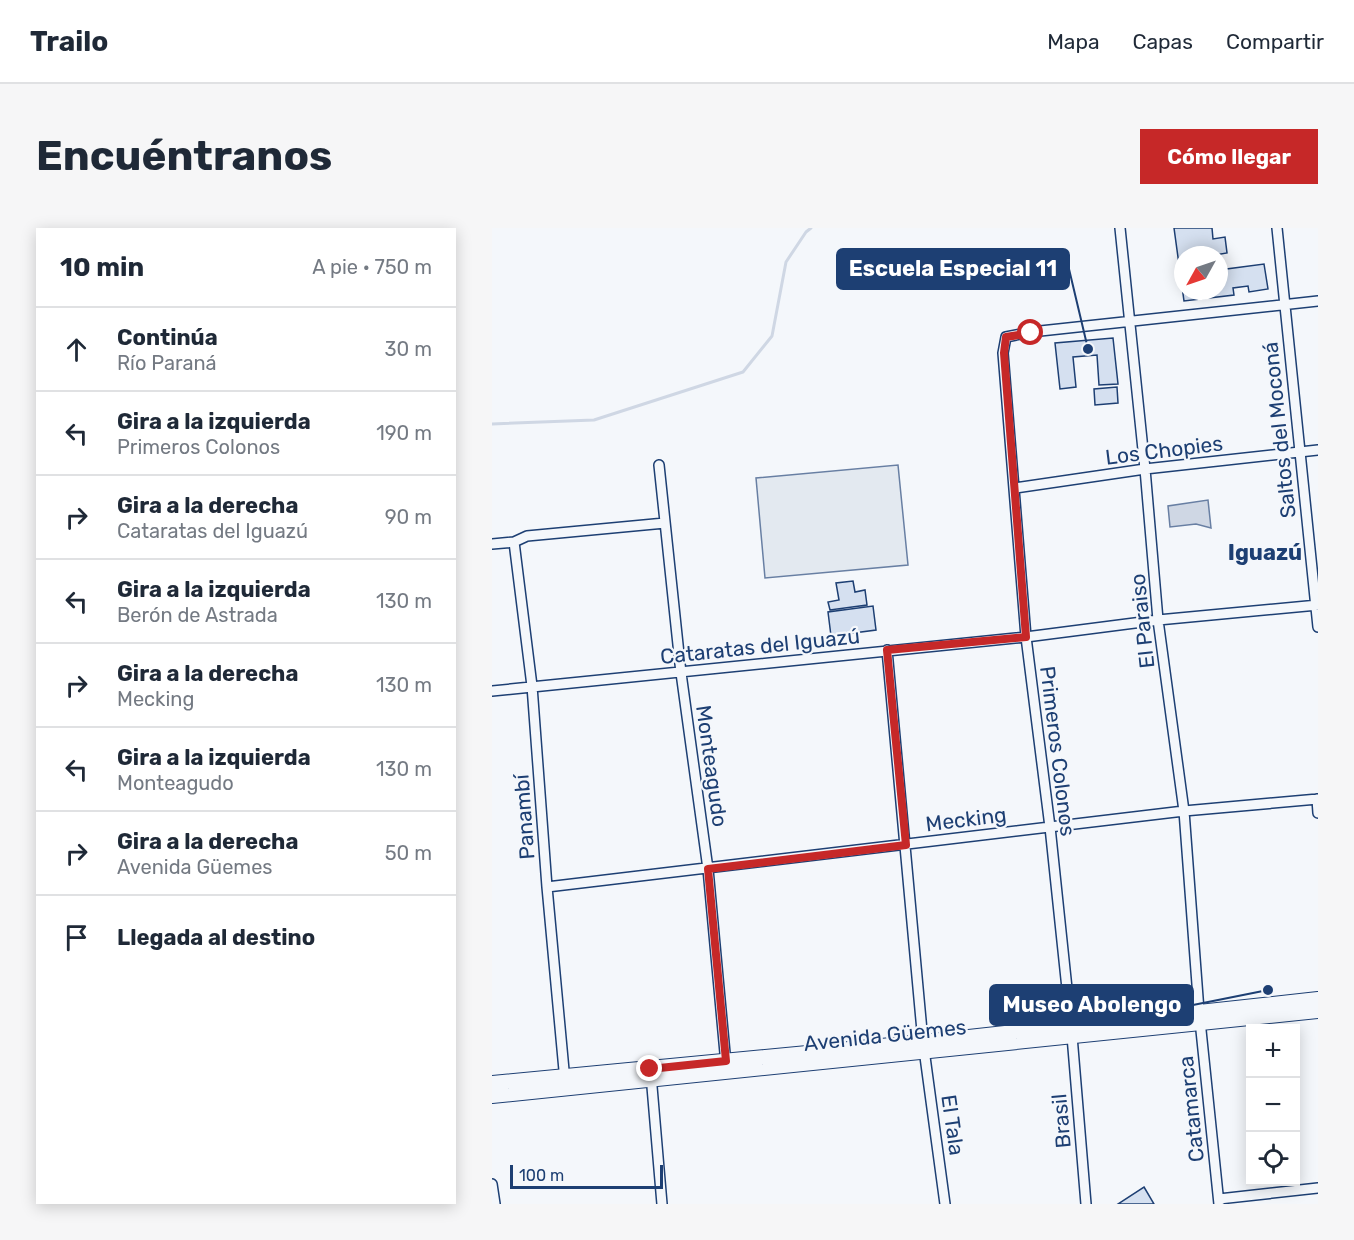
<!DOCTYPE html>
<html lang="es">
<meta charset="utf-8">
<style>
body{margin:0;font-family:Rubik,sans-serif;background:#f6f6f7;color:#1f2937}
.controls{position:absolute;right:18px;bottom:18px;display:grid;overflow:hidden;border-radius:0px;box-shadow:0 3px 15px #0003}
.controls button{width:54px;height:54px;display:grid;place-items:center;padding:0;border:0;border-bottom:2px solid #e0e1e3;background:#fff;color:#1f2937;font:30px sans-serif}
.compass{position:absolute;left:682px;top:18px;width:54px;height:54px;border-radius:50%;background:#fff;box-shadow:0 3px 15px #0003;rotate:230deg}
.scale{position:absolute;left:18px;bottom:15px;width:153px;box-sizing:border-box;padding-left:6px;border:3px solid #1d3f73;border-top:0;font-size:16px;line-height:21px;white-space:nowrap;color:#1d3f73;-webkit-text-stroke:4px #f4f7fb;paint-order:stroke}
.stop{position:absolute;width:18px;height:18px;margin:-14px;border:4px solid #c62828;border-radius:50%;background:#fff}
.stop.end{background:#c62828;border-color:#fff;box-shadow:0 2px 6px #0008}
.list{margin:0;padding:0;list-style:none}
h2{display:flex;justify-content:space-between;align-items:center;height:78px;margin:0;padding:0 24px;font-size:26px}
h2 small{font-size:20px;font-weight:400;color:#747a83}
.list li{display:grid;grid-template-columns:39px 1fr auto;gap:18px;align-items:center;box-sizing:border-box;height:84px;padding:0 24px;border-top:2px solid #e0e1e3}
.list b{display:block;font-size:22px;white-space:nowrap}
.list p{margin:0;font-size:20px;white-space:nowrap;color:#747a83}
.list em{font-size:20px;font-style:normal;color:#747a83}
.icon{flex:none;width:33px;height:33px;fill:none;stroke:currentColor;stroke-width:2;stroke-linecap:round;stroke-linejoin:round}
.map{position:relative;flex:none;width:826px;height:976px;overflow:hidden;border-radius:0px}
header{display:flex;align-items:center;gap:36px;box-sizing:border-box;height:84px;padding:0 30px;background:#fff;border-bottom:2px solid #e0e1e3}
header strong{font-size:28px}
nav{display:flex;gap:33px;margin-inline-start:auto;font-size:21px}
.intro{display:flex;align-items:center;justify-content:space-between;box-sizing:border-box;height:144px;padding:0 36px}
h1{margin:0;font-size:42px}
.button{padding:15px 27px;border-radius:0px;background:#c62828;color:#fff;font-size:21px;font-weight:700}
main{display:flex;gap:36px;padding:0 36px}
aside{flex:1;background:#fff;border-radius:0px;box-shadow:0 3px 15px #0003}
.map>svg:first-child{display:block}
.green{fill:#e3e9f0;stroke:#687fa3;stroke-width:1.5}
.water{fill:#cfd7e4;stroke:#687fa3;stroke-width:1.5}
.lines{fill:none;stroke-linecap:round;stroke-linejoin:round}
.stream{stroke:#cfd7e4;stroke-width:3}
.building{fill:#d5e0f0;stroke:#1d3f73;stroke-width:1.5}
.minor-casing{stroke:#1d3f73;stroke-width:12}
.secondary-casing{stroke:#1d3f73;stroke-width:16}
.minor{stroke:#f4f7fb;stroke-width:9}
.secondary{stroke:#f4f7fb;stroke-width:14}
.route{stroke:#c62828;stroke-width:8}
.labels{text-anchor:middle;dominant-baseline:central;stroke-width:4.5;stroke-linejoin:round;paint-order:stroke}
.street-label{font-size:21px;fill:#1d3f73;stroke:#f4f7fb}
.neighbourhood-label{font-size:22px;font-weight:bold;fill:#1d3f73;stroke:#f4f7fb}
.leader{fill:none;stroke:#1d3f73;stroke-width:2}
.callout-dot{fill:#1d3f73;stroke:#f4f7fb;stroke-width:2}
.callout{fill:#1d3f73;stroke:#1d3f73;stroke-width:2}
.callout-label{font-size:22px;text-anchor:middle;font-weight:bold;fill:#fff}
</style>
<header>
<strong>Trailo</strong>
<nav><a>Mapa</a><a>Capas</a><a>Compartir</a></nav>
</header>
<div class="intro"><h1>Encuéntranos</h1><a class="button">Cómo llegar</a></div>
<main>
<aside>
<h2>10 min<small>A pie · 750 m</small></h2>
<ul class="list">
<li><svg class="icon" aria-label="ahead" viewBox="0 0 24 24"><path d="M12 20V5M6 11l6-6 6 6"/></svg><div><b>Continúa</b><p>Río Paraná</p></div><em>30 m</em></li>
<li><svg class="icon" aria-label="left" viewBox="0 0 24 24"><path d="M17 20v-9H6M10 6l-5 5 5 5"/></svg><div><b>Gira a la izquierda</b><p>Primeros Colonos</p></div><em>190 m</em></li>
<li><svg class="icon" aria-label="right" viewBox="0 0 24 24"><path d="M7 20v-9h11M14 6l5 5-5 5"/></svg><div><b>Gira a la derecha</b><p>Cataratas del Iguazú</p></div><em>90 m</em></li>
<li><svg class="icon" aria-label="left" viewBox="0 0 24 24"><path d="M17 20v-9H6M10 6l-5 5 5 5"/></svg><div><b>Gira a la izquierda</b><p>Berón de Astrada</p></div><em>130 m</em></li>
<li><svg class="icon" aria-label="right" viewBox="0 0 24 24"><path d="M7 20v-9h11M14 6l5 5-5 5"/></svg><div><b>Gira a la derecha</b><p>Mecking</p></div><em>130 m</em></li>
<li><svg class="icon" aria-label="left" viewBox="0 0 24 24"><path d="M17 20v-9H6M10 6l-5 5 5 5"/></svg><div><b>Gira a la izquierda</b><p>Monteagudo</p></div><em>130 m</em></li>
<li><svg class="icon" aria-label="right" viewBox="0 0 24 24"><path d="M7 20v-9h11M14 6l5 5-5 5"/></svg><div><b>Gira a la derecha</b><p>Avenida Güemes</p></div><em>50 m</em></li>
<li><svg class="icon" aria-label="arrive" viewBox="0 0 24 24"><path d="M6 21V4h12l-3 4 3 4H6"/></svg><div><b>Llegada al destino</b></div></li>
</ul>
</aside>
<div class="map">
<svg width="826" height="976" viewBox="0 0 826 976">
<rect width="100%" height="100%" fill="#f4f7fb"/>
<path class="green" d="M406,237L416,337L273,350L264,250Z"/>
<path class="water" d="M716,272L719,300L704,296L678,299L676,278Z"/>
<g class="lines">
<path class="stream" d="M0,196L102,192L251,144L280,108L294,34L314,4L319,0"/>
</g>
<path class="building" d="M682,0H720L721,11L733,9L735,25L723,27H691V63H727V42L772,36L776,61L757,64L756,58L741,60L742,67L692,73Z
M621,110L626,156L607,157L605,127L581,129L584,159L568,161L563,115Z
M625,159L626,175L603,177L602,161Z
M361,353L363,364L373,362L375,377L338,382L336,374L347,372L344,355Z
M381,378L384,402L339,408L336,384Z
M652,959L662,976H626Z"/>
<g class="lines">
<g class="minor-casing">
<path id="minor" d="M628,0L653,241L666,392L692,583L707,783L727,976
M785,0L826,399
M167,237L189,445L216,641L234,836
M523,260L653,241L826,222
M22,314L40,458L55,659L73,853
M0,316L22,314L35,308L173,295
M395,422L431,814L453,976
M0,463L534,409L666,392L826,377
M825,571L826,585
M55,659L692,583L826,571
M159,847L170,976
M0,956L3,976
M727,971L826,960
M594,976L580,808L558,599L534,409L511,125L514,109L539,104L826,73"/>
</g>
<g class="secondary-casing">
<path id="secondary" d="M0,855L431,814L826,771
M0,868L826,783"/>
</g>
<use href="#minor" class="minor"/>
<use href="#secondary" class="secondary"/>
</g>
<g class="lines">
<path class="route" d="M158,841L234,833L216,641L414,617L395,422L534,409L512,125L514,109L539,105"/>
</g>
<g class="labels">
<g class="street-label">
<text transform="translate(787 202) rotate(-96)">Saltos del Moconá</text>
<text transform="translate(672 222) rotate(-7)">Los Chopies</text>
<text transform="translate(650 393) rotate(-96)">El Paraiso</text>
<text transform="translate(268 418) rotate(-6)">Cataratas del Iguazú</text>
<text transform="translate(566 523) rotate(83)">Primeros Colonos</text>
<text transform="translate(220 538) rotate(82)">Monteagudo</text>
<text transform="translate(32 589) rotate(-94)">Panambí</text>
<text transform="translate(474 591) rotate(-7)">Mecking</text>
<text transform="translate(393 807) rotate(-6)">Avenida Güemes</text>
<text transform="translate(699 881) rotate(-96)">Catamarca</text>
<text transform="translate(569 893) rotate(-95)">Brasil</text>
<text transform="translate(461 897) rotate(82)">El Tala</text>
</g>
<g class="neighbourhood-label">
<text x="773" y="324">Iguazú</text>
</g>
</g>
<path class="leader" d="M596 121L577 41M776 762L701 777"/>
<g class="callout-dot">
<circle cx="596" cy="121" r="6"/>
<circle cx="776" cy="762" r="6"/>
</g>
<g class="callout">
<rect x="345" y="21" width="232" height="40" rx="6"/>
<rect x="498" y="757" width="203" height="40" rx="6"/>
</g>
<g class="callout-label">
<text x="461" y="48">Escuela Especial 11</text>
<text x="600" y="784">Museo Abolengo</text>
</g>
</svg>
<div class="controls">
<button>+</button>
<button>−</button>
<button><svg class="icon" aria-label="locate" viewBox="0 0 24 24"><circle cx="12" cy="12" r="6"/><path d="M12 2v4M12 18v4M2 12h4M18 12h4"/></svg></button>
</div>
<svg class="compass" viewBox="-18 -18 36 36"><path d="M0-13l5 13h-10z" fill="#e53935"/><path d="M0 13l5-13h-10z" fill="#747a83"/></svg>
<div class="scale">100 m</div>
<div class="stop" style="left:539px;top:105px"></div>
<div class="stop end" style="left:158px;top:841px"></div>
</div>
</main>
